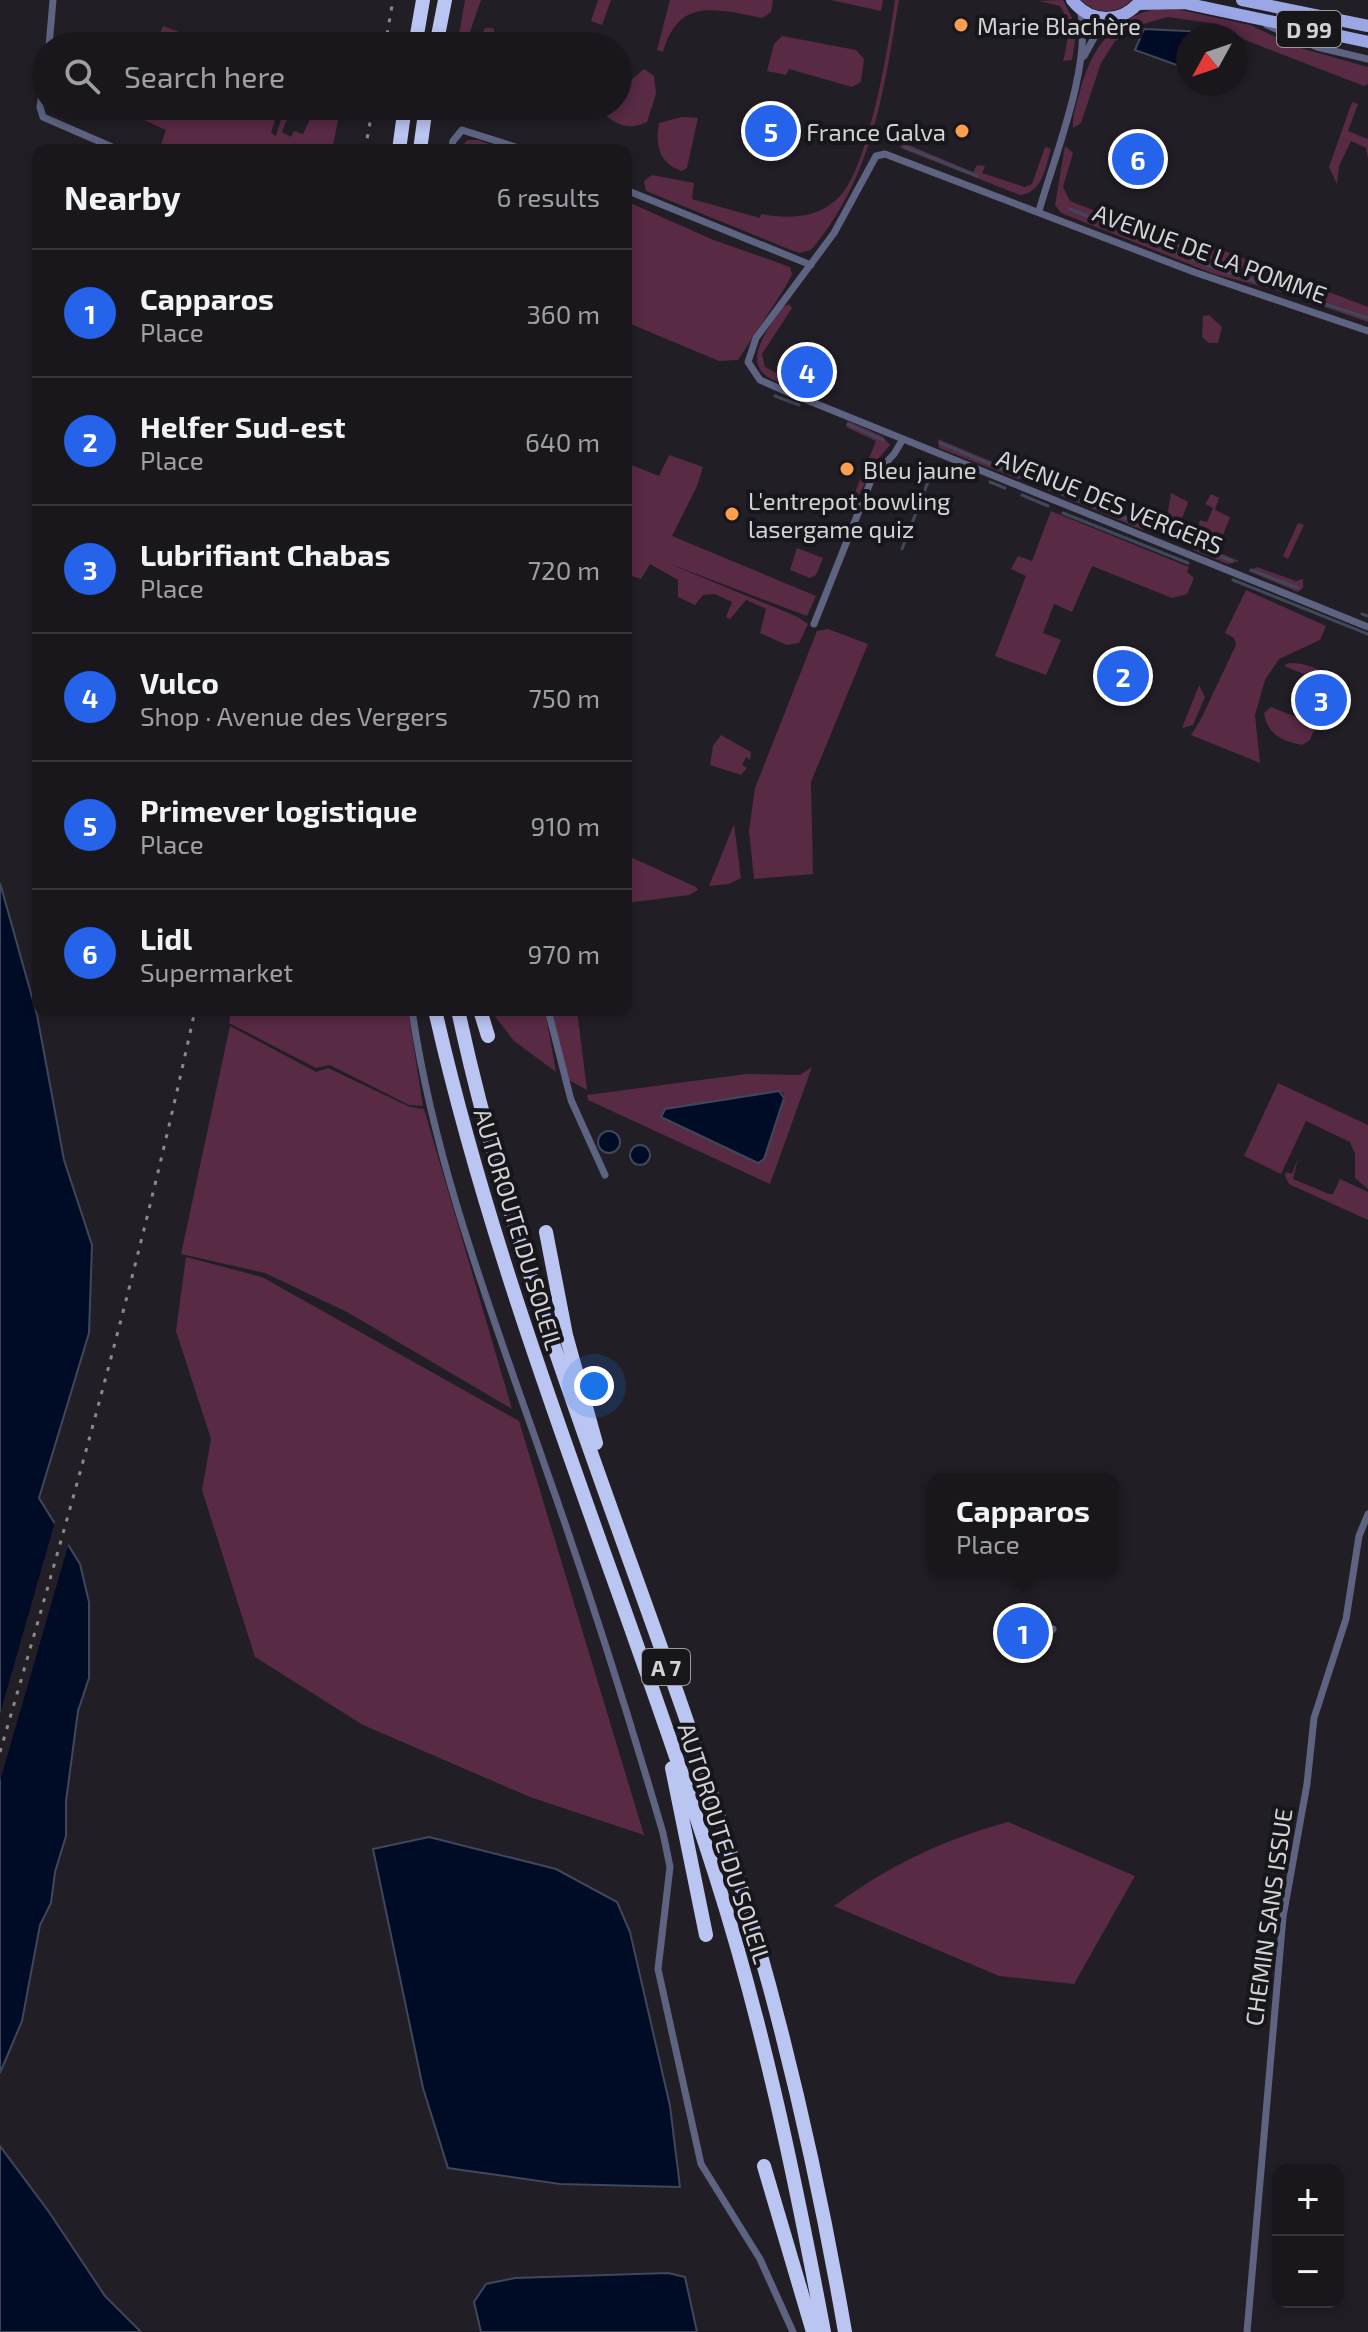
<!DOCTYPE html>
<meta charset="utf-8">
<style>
body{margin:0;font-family:"Exo 2",sans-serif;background:#222025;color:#f1f3f6}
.controls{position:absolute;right:24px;bottom:24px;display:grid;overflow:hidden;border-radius:16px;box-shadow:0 4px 12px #0003}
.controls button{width:72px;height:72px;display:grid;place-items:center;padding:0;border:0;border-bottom:2px solid #37363b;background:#19171c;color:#f1f3f6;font:40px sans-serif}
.compass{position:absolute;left:1176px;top:24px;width:72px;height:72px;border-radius:50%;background:#19171c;box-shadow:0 4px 12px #0003;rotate:230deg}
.you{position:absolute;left:594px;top:1386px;width:28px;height:28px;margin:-20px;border:6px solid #fff;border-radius:50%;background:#1a73e8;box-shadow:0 0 0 12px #1a73e833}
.badge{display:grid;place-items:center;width:52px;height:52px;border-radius:50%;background:#2563eb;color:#fff;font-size:26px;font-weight:700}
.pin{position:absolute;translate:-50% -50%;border:4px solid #fff;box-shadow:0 2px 8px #0006}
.popup{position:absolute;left:927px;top:1473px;width:192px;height:104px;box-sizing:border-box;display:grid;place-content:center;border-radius:16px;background:#19171c;filter:drop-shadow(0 2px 6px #0005);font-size:26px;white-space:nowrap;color:#9f9fa3}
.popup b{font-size:30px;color:#f1f3f6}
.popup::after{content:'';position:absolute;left:50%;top:100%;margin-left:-16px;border:16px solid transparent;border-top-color:#19171c}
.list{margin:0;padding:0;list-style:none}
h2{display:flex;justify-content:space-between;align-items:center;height:104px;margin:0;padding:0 32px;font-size:34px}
h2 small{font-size:26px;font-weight:400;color:#9f9fa3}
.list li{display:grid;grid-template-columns:52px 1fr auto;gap:24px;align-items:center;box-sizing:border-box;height:128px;padding:0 32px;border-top:2px solid #37363b}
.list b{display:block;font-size:30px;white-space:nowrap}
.list p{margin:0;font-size:26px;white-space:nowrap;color:#9f9fa3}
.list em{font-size:26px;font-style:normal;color:#9f9fa3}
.icon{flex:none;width:44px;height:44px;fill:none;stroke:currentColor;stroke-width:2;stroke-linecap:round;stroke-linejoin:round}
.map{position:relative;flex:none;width:1368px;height:2332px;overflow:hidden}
.search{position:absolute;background:#19171c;box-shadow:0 4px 12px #0003;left:32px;top:32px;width:600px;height:88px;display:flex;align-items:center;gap:20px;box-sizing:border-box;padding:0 28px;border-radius:44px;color:#9f9fa3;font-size:30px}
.panel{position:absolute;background:#19171c;box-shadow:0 4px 12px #0003;left:32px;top:144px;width:600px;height:872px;border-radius:16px}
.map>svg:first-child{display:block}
.green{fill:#582a44;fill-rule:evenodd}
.water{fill:#000b25;stroke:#3f475a;stroke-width:2}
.pier{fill:#211f25}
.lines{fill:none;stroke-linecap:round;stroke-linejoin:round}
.stream{stroke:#3f475a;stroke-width:3}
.minor{stroke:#5d6381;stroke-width:7}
.primary{stroke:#9ba7e5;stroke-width:12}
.motorway{stroke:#bbc5f2;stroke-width:14}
.rail{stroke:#8b898e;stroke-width:3;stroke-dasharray:4 8;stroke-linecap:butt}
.poi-dot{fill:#fb9e50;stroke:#17161b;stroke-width:3}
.labels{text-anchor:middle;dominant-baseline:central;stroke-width:8;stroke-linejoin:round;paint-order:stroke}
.shield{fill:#17161b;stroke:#9b9a9e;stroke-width:2}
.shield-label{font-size:22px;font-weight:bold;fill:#d3d2d6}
.poi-label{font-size:24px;fill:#d3d2d6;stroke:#17161b;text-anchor:start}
.street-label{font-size:24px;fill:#d3d2d6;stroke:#17161b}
</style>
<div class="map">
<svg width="1368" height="2332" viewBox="0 0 1368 2332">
<rect width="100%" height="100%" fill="#211f25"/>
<path class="green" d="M465,0H481L465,46H457Z
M598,0H611L602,25L591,21Z
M670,0H773L771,12L762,18C710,7 678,0 663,52L657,50Z
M831,0H883L881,11Z
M895,0H899L898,5C884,93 871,180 811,250L799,253L786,248L646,191L644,181L652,175L694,183L692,199L760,218L761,214C790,219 819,219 841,195C869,164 889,44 895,0Z
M1063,0L1077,28L1072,60L1063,61C1068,41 1071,23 1060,6L1039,1Z
M1081,0H1132C1116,15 1097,15 1081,0Z
M1167,7L1250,25L1297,47L1368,67V84L1364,86L1245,40L1218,24L1168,17L1140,25L1115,41L1101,63L1081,123L1073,128C1072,116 1077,103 1080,91C1092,45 1117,13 1167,7Z
M163,26L201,40V46H155Z
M485,28H493L496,35L527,46H477Z
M782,36L856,50L864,59L861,82L852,87L789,69L786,75L767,71L774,44Z
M644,69L654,76L656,94L647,122C626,132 611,123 598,106H618V79L629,82Z
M1352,102L1358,104L1348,131L1368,139V158L1366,148L1351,141L1339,166L1337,184L1329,167Z
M134,106H208L230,114L232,106H258L277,113L271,133L276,136L285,106H292L282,132L291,137L294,131L303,134L316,106H341L332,150H159L166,130L131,114Z
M682,117L698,118L687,168L682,171C659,163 655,145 659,123Z
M468,140H478L506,150H457Z
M904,143L973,172L977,165L985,166L982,173L1025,187L1032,184L1045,147L1051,149C1045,168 1043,192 1020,195L903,149L900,147Z
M1065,146L1073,153L1063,187L1070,201L1205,254L1207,244L1273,270L1299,287L1294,295L1214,274L1061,213L1055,205Z
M626,201L711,239L790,267L792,274L786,286L738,360L719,361L626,322Z
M1324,290L1368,307V322L1322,306Z
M789,304L792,308L762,354L765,367L785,378V384C734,371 765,333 783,307Z
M1209,315L1222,327L1218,343H1209L1202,337L1203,316Z
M848,421L882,436L890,445L874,464L853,508L849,507L876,441L846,427Z
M938,439L1024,475L1025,477L1018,479L939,448Z
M669,455L703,467L697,486L672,536L816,596L807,616L665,562L798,617L808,624L799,643L787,645L760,633L766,609L746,600L730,619L726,617L732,602L715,594L703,595L695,605L678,597V580L650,564L641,579L626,574V463L659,476Z
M1044,483L1150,525L1151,527L1143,530L1050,491L1045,489Z
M1171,493L1188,502L1179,527V541L1164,536Z
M1211,494L1219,498L1215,510L1230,517L1223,535L1216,538L1198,527L1200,520L1207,522L1213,508L1205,504Z
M1051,511L1189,567L1187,572L1194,578L1187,594L1172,598L1092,566L1072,612L1054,604L1043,633L1061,640L1046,675L995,656L1026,576L1011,569L1018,556L1032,561Z
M1298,523L1304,525L1288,559L1283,556Z
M1190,540L1239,561L1228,564L1193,550Z
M797,548L823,558L816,575L810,578L790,570Z
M1257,567L1296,581L1303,579V588L1298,592L1248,571Z
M1246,590L1326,626L1320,640L1279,659L1265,680L1255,715L1260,763L1191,735L1200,721L1236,645L1234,638L1225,633Z
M828,629L868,644L811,782L813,874L754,879L749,831L755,788L817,631Z
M1289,663C1303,662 1323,669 1333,680L1331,685L1284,666Z
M1199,685L1205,697L1193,725L1182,728Z
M1271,707L1316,725L1310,740L1302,745C1281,741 1268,735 1264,713Z
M721,735L751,752L750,760L746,757L742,765L747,768L741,775L710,765L713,746Z
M734,824L741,878L729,884L709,886Z
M626,855L696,887L698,890L689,895L626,903Z
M231,1010H408L423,1106L409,1105L330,1065L316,1068L229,1023Z
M490,1010H545L556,1072L514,1041Z
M551,1010H577L587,1090L569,1080Z
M230,1026L316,1072L328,1068L410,1107L424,1109L512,1409L347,1312L265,1273L181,1254Z
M812,1067L770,1184L588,1100L587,1095L746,1074L800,1075ZM783,1092L784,1098L764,1159L758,1163L662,1111Z
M1278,1083L1368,1125V1189L1355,1178V1154L1350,1142L1306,1121L1281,1174L1244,1156Z
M1298,1158L1293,1179L1329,1194H1333L1340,1179L1368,1192V1220L1289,1184L1285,1176L1286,1172L1292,1174Z
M186,1257L262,1277L519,1421L644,1835L530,1797L363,1725L255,1657L202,1490L211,1439L176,1331Z
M1008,1822L1135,1876L1074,1984L999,1976L834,1906C892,1864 940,1841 1008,1822Z"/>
<path class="water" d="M1144,29L1206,32L1209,33L1188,36V69L1135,50Z
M0,883L37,1015L64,1160L92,1245L89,1333L39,1498L80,1564L89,1602V1678L78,1711L66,1801V1836L55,1872L51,1903L40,1925L22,2021L0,2073Z
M779,1091L784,1098L764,1159L758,1163L661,1117L665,1109Z
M598 1142a11 11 0 1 1 22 0a11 11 0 1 1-22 0Z
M630 1155a10 10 0 1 1 20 0a10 10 0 1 1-20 0Z
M429,1837L556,1869L617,1902L630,1932L670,2106L680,2187L560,2184L448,2168L423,2088L373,1849Z
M0,2146L49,2212L105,2296L141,2332H0Z
M668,2273L685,2277L697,2332H481L474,2302L486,2284L515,2278Z"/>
<path class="pier" d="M56,1518L70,1539L0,1781V1714Z"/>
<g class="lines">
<path class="stream" d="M905,147L977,176
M1070,209L1209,266L1368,318
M775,396L799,405
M848,424L883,440
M940,443L1022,477
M990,482L1005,488
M1047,487L1146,527
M1022,495L1048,506
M1063,513L1188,563
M1166,534L1180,538
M1193,545L1232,561
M902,549L933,469L947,465L973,476
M1251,570L1298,588
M1233,580L1368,634
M1362,614L1368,616"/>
<path class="minor" d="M1267,25L1317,47L1368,59
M49,46L53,0
M1084,56L1095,36L1112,19
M46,68L40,107L43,117L119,150
M451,150L453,141L462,130L525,150
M626,190L811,265
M1039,211C1054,158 1093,61 1080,10
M1368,331L1194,272L885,154L876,156L834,233L756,338L748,362L760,380L792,394L1368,627
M814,624L872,478L894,454L903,439
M412,1010C434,1165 495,1322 546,1469C589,1590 627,1710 663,1833L670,1867L658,1969L701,2164L760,2259L793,2332
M548,1010L571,1100L605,1175
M1041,1639L1053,1629
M1247,2332L1283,1917L1307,1784L1314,1718L1346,1619L1359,1536L1368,1514"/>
<path class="primary" d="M1072,0C1091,24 1122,24 1141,0
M1242,0L1368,26
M1138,4L1184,3L1368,42"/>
<path class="motorway" d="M415,46L423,0
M436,46L445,0
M399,150L405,106
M420,150L426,106
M435,1010C502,1306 623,1585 715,1874C763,2024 795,2178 824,2332
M458,1010C521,1304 646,1580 735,1867C782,2019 818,2175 845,2332
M480,1010L488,1036
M546,1232L566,1335L596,1443
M672,1768L706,1935
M764,2166L813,2332"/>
<path class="rail" d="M385,46L393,0
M365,150L373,106
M0,1752C72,1507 141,1261 195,1010"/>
</g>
<g class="poi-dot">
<circle cx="961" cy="25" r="8"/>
<circle cx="962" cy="131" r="8"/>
<circle cx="847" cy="469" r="8"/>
<circle cx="732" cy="514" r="8"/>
</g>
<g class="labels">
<g class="shield">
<rect x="1277" y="11" width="64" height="36" rx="6"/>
<rect x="642" y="1649" width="48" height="36" rx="6"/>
</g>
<g class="shield-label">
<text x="1309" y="29">D 99</text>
<text x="666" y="1667">A 7</text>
</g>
<g class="poi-label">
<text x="977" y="25">Marie Blachère</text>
<text x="946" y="131" text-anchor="end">France Galva</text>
<text x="863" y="469">Bleu jaune</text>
<text x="748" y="500">L'entrepot bowling<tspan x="748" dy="28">lasergame quiz</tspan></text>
</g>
<g class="street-label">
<text transform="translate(1210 253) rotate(20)">AVENUE DE LA POMME</text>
<text transform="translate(1110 501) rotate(22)">AVENUE DES VERGERS</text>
<text transform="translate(519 1229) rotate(73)">AUTOROUTE DU SOLEIL</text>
<text transform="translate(725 1843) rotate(72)">AUTOROUTE DU SOLEIL</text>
<text transform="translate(1268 1917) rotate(-82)">CHEMIN SANS ISSUE</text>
</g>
</g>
</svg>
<div class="controls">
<button>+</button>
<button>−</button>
</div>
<svg class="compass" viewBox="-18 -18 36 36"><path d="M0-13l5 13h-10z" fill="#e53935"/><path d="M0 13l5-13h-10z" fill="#9f9fa3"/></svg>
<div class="you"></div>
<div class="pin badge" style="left:1023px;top:1633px">1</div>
<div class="popup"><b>Capparos</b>Place</div>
<div class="pin badge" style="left:1123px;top:676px">2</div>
<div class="pin badge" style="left:1321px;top:700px">3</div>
<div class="pin badge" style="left:807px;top:372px">4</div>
<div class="pin badge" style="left:771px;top:131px">5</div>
<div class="pin badge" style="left:1138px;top:159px">6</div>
<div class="search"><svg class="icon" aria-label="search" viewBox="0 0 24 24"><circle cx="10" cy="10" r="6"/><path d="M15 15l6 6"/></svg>Search here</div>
<section class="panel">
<h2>Nearby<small>6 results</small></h2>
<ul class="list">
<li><span class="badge">1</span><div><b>Capparos</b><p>Place</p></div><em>360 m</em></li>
<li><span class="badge">2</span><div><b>Helfer Sud-est</b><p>Place</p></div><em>640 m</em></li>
<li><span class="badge">3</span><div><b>Lubrifiant Chabas</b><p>Place</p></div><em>720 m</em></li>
<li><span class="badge">4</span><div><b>Vulco</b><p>Shop · Avenue des Vergers</p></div><em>750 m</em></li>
<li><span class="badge">5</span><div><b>Primever logistique</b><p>Place</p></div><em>910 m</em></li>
<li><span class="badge">6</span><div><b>Lidl</b><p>Supermarket</p></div><em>970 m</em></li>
</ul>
</section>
</div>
